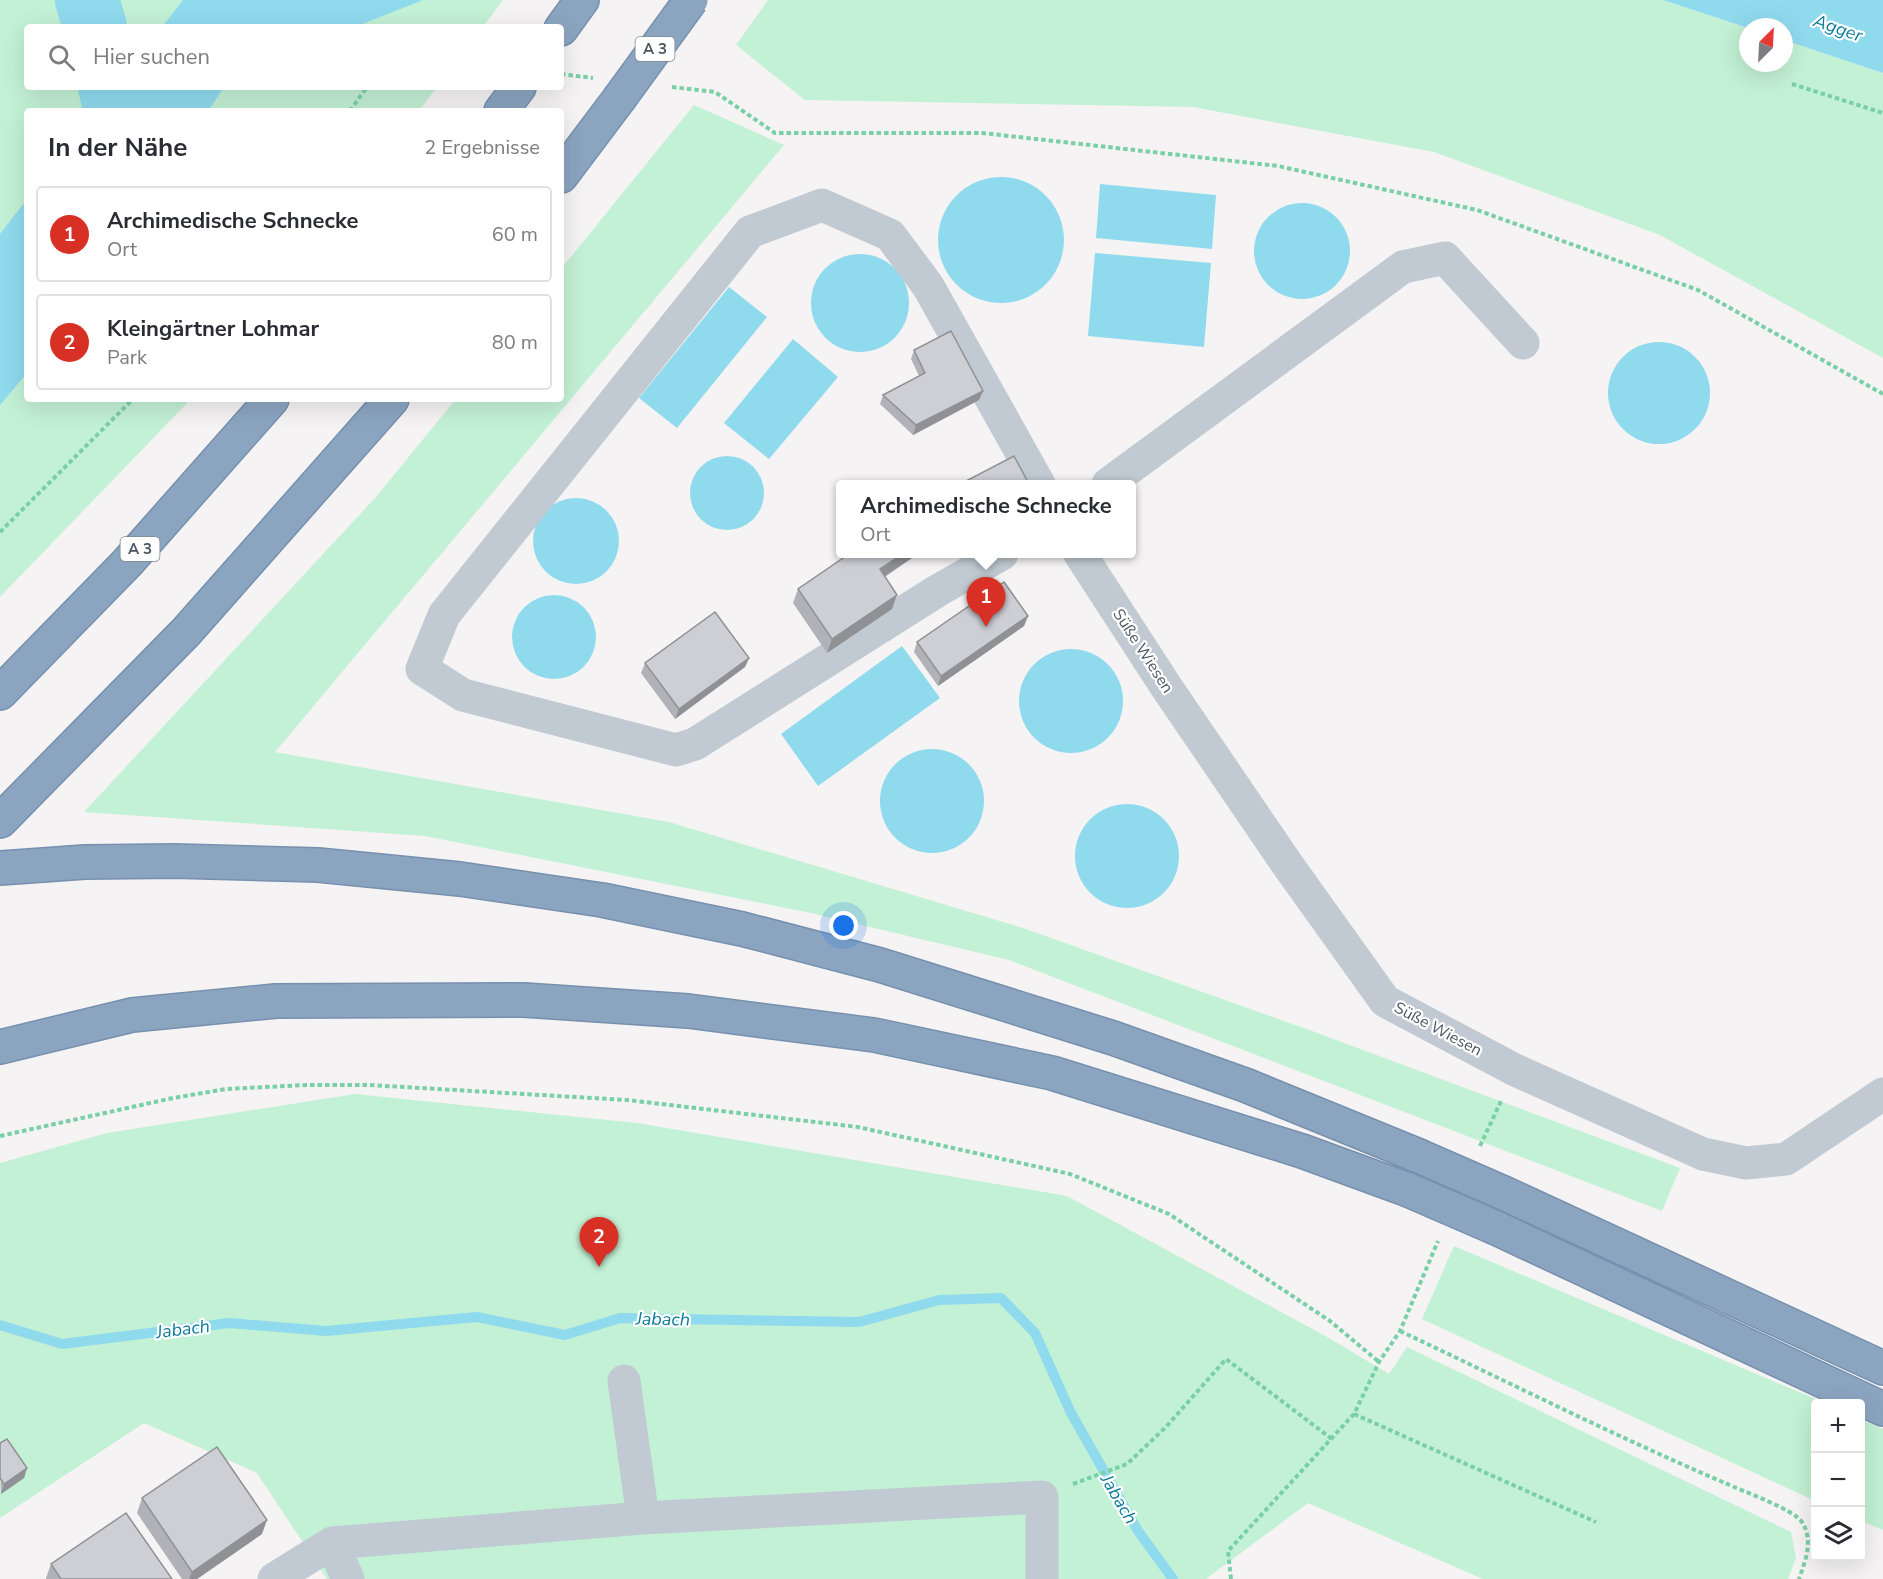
<!DOCTYPE html>
<html lang="de">
<meta charset="utf-8">
<style>
body{margin:0;font-family:"Nunito Sans",sans-serif;background:#f7f7f7;color:#2b2b33}
.controls{position:absolute;right:18px;bottom:18px;display:grid;overflow:hidden;border-radius:6px;box-shadow:0 6px 24px #0002}
.controls button{width:54px;height:54px;display:grid;place-items:center;padding:0;border:0;border-bottom:2px solid #e1e1e2;background:#fff;color:#2b2b33;font:30px sans-serif}
.compass{position:absolute;left:1739px;top:18px;width:54px;height:54px;border-radius:50%;background:#fff;box-shadow:0 6px 24px #0002;rotate:24deg}
.you{position:absolute;left:844px;top:926px;width:21px;height:21px;margin:-15px;border:4px solid #fff;border-radius:50%;background:#1a73e8;box-shadow:0 0 0 9px #1a73e833}
.badge{display:grid;place-items:center;width:39px;height:39px;border-radius:50%;background:#d93025;color:#fff;font-size:20px;font-weight:700}
.pin{position:absolute;translate:-50% -50px;filter:drop-shadow(0 2px 3px #0008)}
.pin::after{content:'';position:absolute;top:32px;width:21px;height:18px;background:inherit;clip-path:polygon(0 0,100% 0,50% 100%)}
.popup{position:absolute;left:836px;top:480px;width:300px;height:78px;box-sizing:border-box;display:grid;place-content:center;border-radius:6px;background:#fff;filter:drop-shadow(0 2px 4px #0005);font-size:20px;white-space:nowrap;color:#7c7c81}
.popup b{font-size:22px;color:#2b2b33}
.popup::after{content:'';position:absolute;left:50%;top:100%;margin-left:-12px;border:12px solid transparent;border-top-color:#fff}
.list{margin:0;padding:0;list-style:none}
h2{display:flex;justify-content:space-between;align-items:center;height:78px;margin:0;padding:0 24px;font-size:26px}
h2 small{font-size:20px;font-weight:400;color:#7c7c81}
.list li{display:grid;grid-template-columns:39px 1fr auto;gap:18px;align-items:center;box-sizing:border-box;height:96px;margin:0 12px 12px;padding:0 12px;border:2px solid #e1e1e2;border-radius:6px}
.list b{display:block;font-size:22px;white-space:nowrap}
.list p{margin:0;font-size:20px;white-space:nowrap;color:#7c7c81}
.list em{font-size:20px;font-style:normal;color:#7c7c81}
.icon{flex:none;width:33px;height:33px;fill:none;stroke:currentColor;stroke-width:2;stroke-linecap:round;stroke-linejoin:round}
.map{position:relative;flex:none;width:1883px;height:1579px;overflow:hidden}
.search{position:absolute;background:#fff;box-shadow:0 6px 24px #0002;left:24px;top:24px;width:540px;height:66px;display:flex;align-items:center;gap:15px;box-sizing:border-box;padding:0 21px;border-radius:6px;color:#7c7c81;font-size:22px}
.panel{position:absolute;background:#fff;box-shadow:0 6px 24px #0002;left:24px;top:108px;width:540px;height:294px;border-radius:6px}
.map>svg:first-child{display:block}
.green{fill:#c3f1d5}
.water{fill:#90daee}
.lines{fill:none;stroke-linecap:round;stroke-linejoin:round}
.stream{stroke:#90daee;stroke-width:10}
.river{stroke:#90daee;stroke-width:64}
.highway-casing{stroke:#7690ad;stroke-width:36}
.path{stroke:#7ad0a6;stroke-width:4;stroke-dasharray:4.5 3;stroke-linecap:butt}
.minor{stroke:#c1cad2;stroke-width:33}
.highway{stroke:#8ba5c1;stroke-width:33}
.highway-bridge-casing{stroke:#7690ad;stroke-width:36;stroke-linecap:butt}
.highway-bridge{stroke:#8ba5c1;stroke-width:33}
.wall{fill:#b0b2b7}
.shaded-wall{fill:#909195}
.building{fill:#cdcfd5;stroke:#909195;stroke-width:1.5}
.labels{text-anchor:middle;dominant-baseline:central;stroke-width:4.5;stroke-linejoin:round;paint-order:stroke}
.shield{fill:#fff;stroke:#808990;stroke-width:1.5}
.shield-label{font-size:15px;font-weight:bold;fill:#4a5661}
.street-label{font-size:16px;fill:#4a5661;stroke:#fff}
.water-label{font-size:18px;font-style:italic;fill:#0c7c9b;stroke:#fff}
</style>
<div class="map">
<svg width="1883" height="1579" viewBox="0 0 1883 1579">
<rect width="100%" height="100%" fill="#f5f3f3"/>
<path class="green" d="M0,0H503L483,27H27V87H437L419,111H27V399H191L0,597Z
M768,0H1663L1748,28V63H1784V40L1883,73V358L1660,235L1434,152L1193,107L805,100L736,45Z
M694,105L784,145L275,752L669,822L1023,928L1312,1031L1680,1168L1662,1211L1009,960L811,913L425,836L84,812L375,498L456,399H561V269Z
M355,1094L637,1123L1067,1196L1329,1338L1389,1374L1407,1347L1791,1532L1796,1558L1788,1579H1483L1308,1503L1206,1579H327L257,1473L144,1423L0,1518V1163L107,1133Z
M1454,1246L1825,1403L1816,1404L1815,1501L1422,1319Z
M1860,1419L1883,1429V1530L1861,1521Z"/>
<path class="water" d="M183,0H423L355,27H162Z
M1663,0H1883V73L1784,40V27L1748,28Z
M115,87H224L208,111H96Z
M938 240a63 63 0 1 1 126 0a63 63 0 1 1-126 0Z
M1100,184L1216,195L1212,249L1096,238Z
M27,199V373L0,405V234Z
M1254 251a48 48 0 1 1 96 0a48 48 0 1 1-96 0Z
M1095,253L1211,263L1204,347L1088,336Z
M811 303a49 49 0 1 1 98 0a49 49 0 1 1-98 0Z
M729,287L767,317L677,428L639,398Z
M793,339L838,377L769,459L724,423Z
M1608 393a51 51 0 1 1 102 0a51 51 0 1 1-102 0Z
M690 493a37 37 0 1 1 74 0a37 37 0 1 1-74 0Z
M533 541a43 43 0 1 1 86 0a43 43 0 1 1-86 0Z
M512 637a42 42 0 1 1 84 0a42 42 0 1 1-84 0Z
M902,646L940,698L818,786L781,734Z
M1019 701a52 52 0 1 1 104 0a52 52 0 1 1-104 0Z
M880 801a52 52 0 1 1 104 0a52 52 0 1 1-104 0Z
M1075 856a52 52 0 1 1 104 0a52 52 0 1 1-104 0Z"/>
<g class="lines">
<path class="stream" d="M0,1325L62,1344L229,1323L326,1331L477,1317L565,1335L620,1318L859,1322L939,1300L1001,1298L1035,1333L1071,1413L1138,1531L1173,1579"/>
<path class="river" d="M87,0L95,27
M110,87L116,111"/>
<g class="highway-casing">
<path id="highway" d="M561,29L582,0
M501,111L519,87
M561,176L619,99
M0,693L127,563L272,399
M0,821L186,632L392,399
M0,868L85,862L175,861L318,865L460,879L602,900L742,929L880,965L1113,1038L1245,1085L1419,1156
M0,1047L132,1015L276,1001L524,1000L688,1011L874,1035L1052,1073L1302,1151L1406,1189
M1506,1194L1883,1368
M1496,1228L1883,1409"/>
</g>
<path class="path" d="M561,74L593,78
M1792,84L1883,113
M672,87L715,92L775,133H982L1278,166L1477,210L1698,290L1883,394
M350,111L364,91L369,87
M0,532L133,399
M0,1136L173,1098L226,1089L307,1085H369L627,1100L858,1127L1070,1174L1169,1214L1330,1321L1379,1362
M1480,1146L1501,1101
M1400,1331C1508,1382 1615,1436 1725,1483C1742,1491 1793,1509 1802,1522C1814,1540 1805,1562 1799,1579
M1354,1414L1596,1522
M1073,1484L1127,1464L1166,1427L1226,1359L1332,1439
M1231,1579L1228,1551L1354,1414L1379,1362L1400,1331L1438,1241"/>
<path class="minor" d="M1108,484L1403,267L1445,258L1523,343
M1002,554L937,591L695,744L676,750L463,695L422,669L444,615L750,232L822,205L890,235L928,286L1039,484
M1080,554L1167,688L1287,864L1385,1001L1515,1070L1703,1154L1746,1163L1786,1159L1883,1094
M624,1381L643,1518
M332,1543L348,1579
M274,1579L332,1543L643,1518L1042,1497V1579"/>
<use href="#highway" class="highway"/>
<g class="highway-bridge-casing">
<path id="highway-bridge" d="M619,99L691,0
M1419,1156L1506,1194
M1406,1189L1496,1228"/>
</g>
<use href="#highway-bridge" class="highway-bridge"/>
</g>
<path class="wall" d="M914,350L979,400L913,435L880,404L883,395L919,376L911,359Z
M849,554H914L912,558L885,577L892,609L827,653L793,603L798,589Z
M1028,616L1024,626L938,686L914,652L917,642Z
M749,658L745,667L675,719L641,673L645,663Z
M0,1443L27,1468L24,1478L1,1494Z
M142,1498L262,1534L197,1579H182L137,1513Z
M51,1564L172,1579H46V1578Z"/>
<path class="shaded-wall" d="M983,391L979,400L913,435L916,425Z
M903,554H914L912,558L874,583L880,569Z
M897,595L892,609L827,653L832,639Z
M1028,616L1024,626L938,686L941,676Z
M749,658L745,667L675,719L679,709Z
M27,1468L24,1478L1,1494L4,1484Z
M267,1520L262,1534L197,1579H189L192,1572Z"/>
<path class="building" d="M951,331L983,391L916,425L883,395L925,373L914,350Z
M1014,456L1029,484H965L964,482Z
M849,554H903L880,569L897,595L832,639L798,589Z
M1004,582L1028,616L941,676L917,642Z
M715,612L749,658L679,709L645,663Z
M7,1439L27,1468L4,1484L0,1478V1443Z
M217,1447L267,1520L192,1572L142,1498Z
M126,1513L172,1579H61L51,1564Z"/>
<g class="labels">
<g class="shield">
<rect x="635.5" y="37" width="39" height="24" rx="4.5"/>
<rect x="120.5" y="537" width="39" height="24" rx="4.5"/>
</g>
<g class="shield-label">
<text x="655" y="49">A 3</text>
<text x="140" y="549">A 3</text>
</g>
<g class="street-label">
<text transform="translate(1143 651) rotate(57)">Süße Wiesen</text>
<text transform="translate(1438 1029) rotate(28)">Süße Wiesen</text>
</g>
<g class="water-label">
<text transform="translate(1838 28) rotate(19)">Agger</text>
<text transform="translate(663 1319) rotate(1)">Jabach</text>
<text transform="translate(183 1329) rotate(-7)">Jabach</text>
<text transform="translate(1119 1499) rotate(60)">Jabach</text>
</g>
</g>
</svg>
<div class="controls">
<button>+</button>
<button>−</button>
<button><svg class="icon" aria-label="layers" viewBox="0 0 24 24"><path d="M12 4l9 5-9 5-9-5zM3 14l9 5 9-5"/></svg></button>
</div>
<svg class="compass" viewBox="-18 -18 36 36"><path d="M0-13l5 13h-10z" fill="#e53935"/><path d="M0 13l5-13h-10z" fill="#7c7c81"/></svg>
<div class="you"></div>
<div class="pin badge" style="left:986px;top:627px">1</div>
<div class="popup"><b>Archimedische Schnecke</b>Ort</div>
<div class="pin badge" style="left:599px;top:1267px">2</div>
<div class="search"><svg class="icon" aria-label="search" viewBox="0 0 24 24"><circle cx="10" cy="10" r="6"/><path d="M15 15l6 6"/></svg>Hier suchen</div>
<section class="panel">
<h2>In der Nähe<small>2 Ergebnisse</small></h2>
<ul class="list">
<li><span class="badge">1</span><div><b>Archimedische Schnecke</b><p>Ort</p></div><em>60 m</em></li>
<li><span class="badge">2</span><div><b>Kleingärtner Lohmar</b><p>Park</p></div><em>80 m</em></li>
</ul>
</section>
</div>
